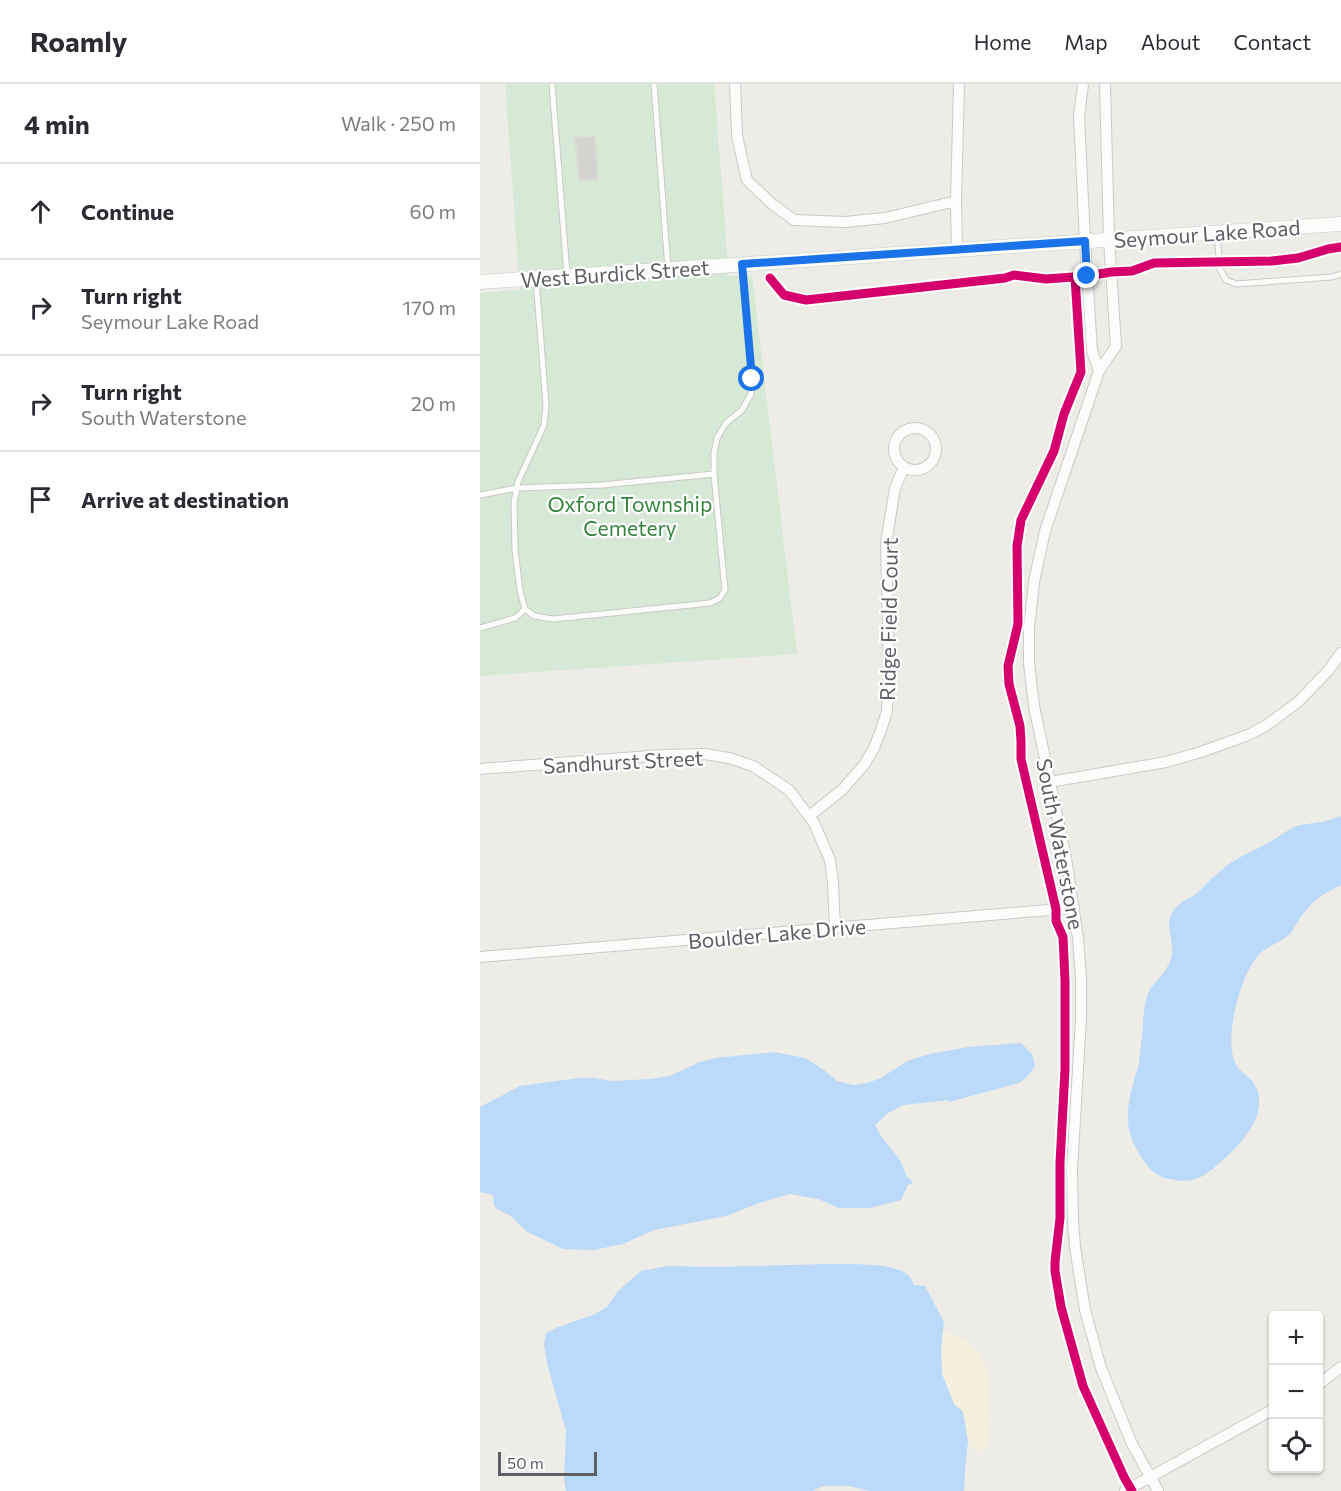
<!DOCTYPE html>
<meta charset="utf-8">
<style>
body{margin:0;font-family:Commissioner,sans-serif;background:#f7f7f7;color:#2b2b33}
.controls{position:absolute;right:18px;bottom:18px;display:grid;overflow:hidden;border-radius:6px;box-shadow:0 2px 4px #0004}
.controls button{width:54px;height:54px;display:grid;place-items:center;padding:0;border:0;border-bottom:2px solid #e1e1e2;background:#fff;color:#2b2b33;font:30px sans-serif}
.scale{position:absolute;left:18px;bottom:15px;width:99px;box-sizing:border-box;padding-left:6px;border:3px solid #5c6065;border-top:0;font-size:16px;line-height:21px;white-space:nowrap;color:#5c6065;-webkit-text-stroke:4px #fff;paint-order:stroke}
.stop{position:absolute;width:18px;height:18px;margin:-14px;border:4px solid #1a73e8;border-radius:50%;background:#fff}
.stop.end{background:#1a73e8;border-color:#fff;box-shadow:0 2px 6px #0008}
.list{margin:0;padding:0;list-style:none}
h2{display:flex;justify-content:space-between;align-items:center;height:78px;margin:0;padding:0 24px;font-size:26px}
h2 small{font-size:20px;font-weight:400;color:#7c7c81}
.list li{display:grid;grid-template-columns:39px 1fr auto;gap:18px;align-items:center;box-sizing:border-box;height:96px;padding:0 24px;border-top:2px solid #e1e1e2}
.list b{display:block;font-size:22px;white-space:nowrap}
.list p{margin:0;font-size:20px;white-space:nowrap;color:#7c7c81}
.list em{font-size:20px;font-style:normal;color:#7c7c81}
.icon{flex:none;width:33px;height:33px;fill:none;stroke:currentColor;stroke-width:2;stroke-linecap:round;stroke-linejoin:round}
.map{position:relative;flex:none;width:861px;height:1407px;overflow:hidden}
header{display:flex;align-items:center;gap:36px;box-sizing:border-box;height:84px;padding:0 30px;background:#fff;border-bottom:2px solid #e1e1e2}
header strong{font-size:28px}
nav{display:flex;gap:33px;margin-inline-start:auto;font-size:21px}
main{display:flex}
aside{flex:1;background:#fff}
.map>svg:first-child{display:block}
.green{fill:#d5e9d4}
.sand{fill:#f5f0dd}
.water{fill:#bbd9f8}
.building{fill:#d3d3d0;stroke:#dcdbd6;stroke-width:1.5}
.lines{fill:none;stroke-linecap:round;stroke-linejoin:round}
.service-casing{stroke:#cacac9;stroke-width:7}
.minor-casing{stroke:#cacac9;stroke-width:12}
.tertiary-casing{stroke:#cacac9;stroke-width:15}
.service{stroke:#fcfcfb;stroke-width:5}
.minor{stroke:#fcfcfb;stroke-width:10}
.tertiary{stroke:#fcfcfb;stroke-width:14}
.cycleway-casing{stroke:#fff;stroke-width:13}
.cycleway{stroke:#d6006c;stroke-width:9}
.route{stroke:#1a73e8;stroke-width:8}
.labels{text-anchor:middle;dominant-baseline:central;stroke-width:4.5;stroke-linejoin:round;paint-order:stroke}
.street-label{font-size:21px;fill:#5c6065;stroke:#fff}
.park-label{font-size:21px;fill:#34843e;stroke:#fff}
</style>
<header>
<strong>Roamly</strong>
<nav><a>Home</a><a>Map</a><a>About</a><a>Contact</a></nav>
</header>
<main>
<aside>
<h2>4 min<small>Walk · 250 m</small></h2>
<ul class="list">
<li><svg class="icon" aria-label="ahead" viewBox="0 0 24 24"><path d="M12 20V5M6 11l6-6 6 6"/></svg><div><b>Continue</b></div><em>60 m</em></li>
<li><svg class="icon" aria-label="right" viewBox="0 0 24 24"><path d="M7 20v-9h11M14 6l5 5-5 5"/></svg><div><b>Turn right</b><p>Seymour Lake Road</p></div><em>170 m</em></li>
<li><svg class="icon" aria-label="right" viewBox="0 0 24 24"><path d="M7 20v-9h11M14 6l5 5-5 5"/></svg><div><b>Turn right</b><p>South Waterstone</p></div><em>20 m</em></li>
<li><svg class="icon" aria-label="arrive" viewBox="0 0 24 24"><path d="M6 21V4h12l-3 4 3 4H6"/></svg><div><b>Arrive at destination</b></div></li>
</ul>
</aside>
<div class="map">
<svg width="861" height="1407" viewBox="0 0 861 1407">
<rect width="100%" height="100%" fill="#edece7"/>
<path class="green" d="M25,0H234L249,192L272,191L317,570L0,592V209L40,206Z"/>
<path class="sand" d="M463,1248C483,1250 502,1266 507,1286C509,1294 508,1302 508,1310C508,1314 510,1319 510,1324C511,1333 510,1353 507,1362L496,1368L488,1357L483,1328L474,1320L462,1290L461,1264Z"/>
<path class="water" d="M861,732V801C839,812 834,816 820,834C816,839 814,845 810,850C801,859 785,862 777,873C760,894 745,950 754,976C758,988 768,990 774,1000C795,1033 748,1074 724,1091C712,1099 698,1097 685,1094C673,1090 668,1083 662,1074C643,1046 646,1027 654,996C656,990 658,984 659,979C660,973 660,966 661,960C664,943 662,923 669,907C671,903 674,900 677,897C683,890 689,882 691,874C696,860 684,844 692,829C697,819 707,816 716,810C724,803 731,794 739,788C754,774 772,768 790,758C799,753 807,746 817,742C823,740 829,740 835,739C844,738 853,735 861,732Z
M541,959L552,970L555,982L547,993L539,999L469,1018L468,1016L424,1021L408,1029L395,1041L401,1052L420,1076L427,1093L431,1095L432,1100L428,1101L421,1116L390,1124H359L338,1115L310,1110L282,1118L246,1132L174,1146L143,1160L114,1166L83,1165L46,1147L31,1132L17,1125L14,1121L13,1112L11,1110L0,1108V1023L40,1002L99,994H114L132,997L171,995L190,992L220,978L236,974L295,968L325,974L344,986L357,997L373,1001L387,999L401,994L427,977L450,970L488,963Z
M348,1180C366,1180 417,1178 429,1192C432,1195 432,1198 434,1201L445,1202L464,1238L461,1264L462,1290L474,1320L483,1328L488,1357L485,1385L484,1407H390L369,1402H344L332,1407H86L84,1395L86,1347L67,1279L64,1260L66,1249L78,1243L113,1231L127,1223L138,1207L161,1187L188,1182L232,1183Z"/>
<path class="building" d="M115,52L118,96L99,97L95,53Z"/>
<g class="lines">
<g class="service-casing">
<path id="service" d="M72,0L87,190
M174,0L188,184
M737,148L740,185L746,196L756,200L852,193L861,190
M56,196L66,321L64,341L38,398L34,419L35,466L40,507L45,525L54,532L73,535L230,519L240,514L245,506L234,390V369L237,354L246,339L262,326L271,310L272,295L263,181
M0,411L37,404L122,401L234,390
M0,544L35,534L45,525"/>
</g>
<g class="minor-casing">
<path id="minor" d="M255,0L257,52L267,96L291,119L314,136L365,138L405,134L476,117
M603,0L599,33L605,157L612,267L619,287
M625,0L629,155L636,262L619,287L565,447L554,498L549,544V579L554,622L586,774L598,854L601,895V935L592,1085L593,1138L595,1163L605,1226L621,1284L652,1360L678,1407
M477,166L476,117L479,0
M414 365a21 21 0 1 1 42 0a21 21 0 1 1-42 0Z
M0,685L184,671L225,670L249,674L273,682L309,706L334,739L350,776L353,799L355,843
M570,698L686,678L721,668L768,651L787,641L818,618L848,587L861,569
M329,732L361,707L384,681L394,664L401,646L407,627L409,588L406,459L415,404L424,383
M0,873L594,824
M838,1301L861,1283
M645,1407L794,1325"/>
</g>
<g class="tertiary-casing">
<path id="tertiary" d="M0,198L861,140"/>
</g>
<use href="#service" class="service"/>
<use href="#minor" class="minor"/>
<use href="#tertiary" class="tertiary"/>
<g class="cycleway-casing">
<path id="cycleway" d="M595,193L601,288L584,330L574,367L541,436L537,462L538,540L528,582L529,600L540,642L541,657V675L576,825V837L583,853L585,897V985L580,1079V1134L575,1178V1187L581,1223L603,1302L644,1393L652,1407
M290,194L304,211L326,216L525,194L534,191L566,195L607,192L631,188L652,187L674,179L792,177L818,174L848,165L861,163"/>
</g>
<use href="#cycleway" class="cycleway"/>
</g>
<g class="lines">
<path class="route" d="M272,295L262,180L605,157L607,192"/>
</g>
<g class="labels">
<g class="street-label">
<text transform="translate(727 149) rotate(-4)">Seymour Lake Road</text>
<text transform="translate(135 189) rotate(-4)">West Burdick Street</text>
<text transform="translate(408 535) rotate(-89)">Ridge Field Court</text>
<text transform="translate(143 677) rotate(-3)">Sandhurst Street</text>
<text transform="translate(581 760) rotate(79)">South Waterstone</text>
<text transform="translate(297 849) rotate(-5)">Boulder Lake Drive</text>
</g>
<g class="park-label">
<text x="150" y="419">Oxford Township<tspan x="150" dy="24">Cemetery</tspan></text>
</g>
</g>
</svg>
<div class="controls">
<button>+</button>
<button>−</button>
<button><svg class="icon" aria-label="locate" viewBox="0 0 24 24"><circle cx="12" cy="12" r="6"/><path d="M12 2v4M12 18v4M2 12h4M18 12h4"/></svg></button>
</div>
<div class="scale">50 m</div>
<div class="stop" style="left:272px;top:295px"></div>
<div class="stop end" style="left:607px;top:192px"></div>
</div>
</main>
